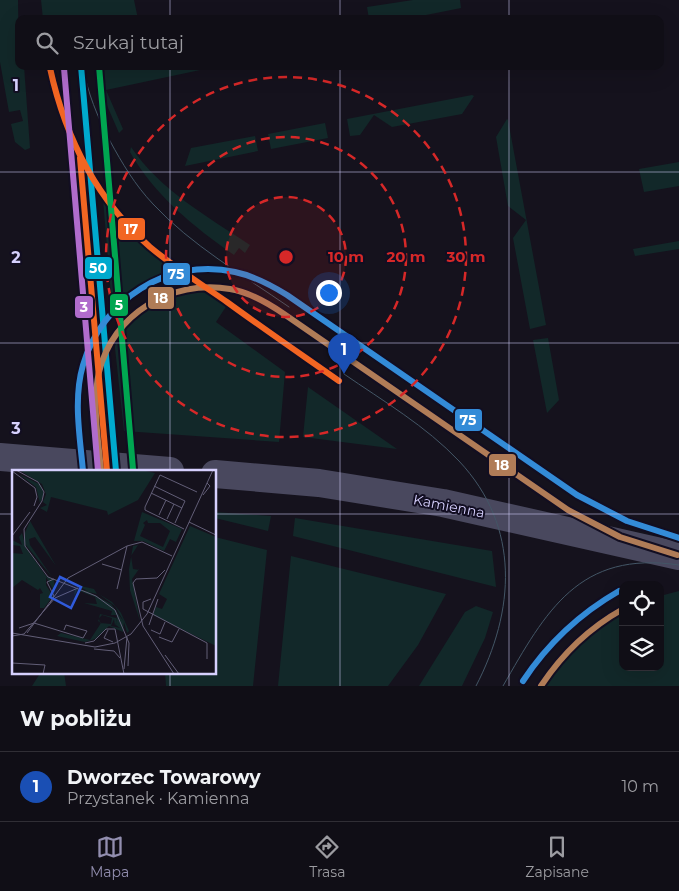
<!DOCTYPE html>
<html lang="pl">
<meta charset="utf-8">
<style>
body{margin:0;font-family:Montserrat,sans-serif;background:#1e1c23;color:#f1f3f6}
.controls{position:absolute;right:15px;bottom:15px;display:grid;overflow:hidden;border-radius:10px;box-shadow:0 5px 20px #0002}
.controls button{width:45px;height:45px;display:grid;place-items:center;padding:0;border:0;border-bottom:1px solid #302e35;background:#100e16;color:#f1f3f6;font:25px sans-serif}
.you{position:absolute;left:328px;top:292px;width:18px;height:18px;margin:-12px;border:4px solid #fff;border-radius:50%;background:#1a73e8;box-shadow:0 0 0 8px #1a73e833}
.badge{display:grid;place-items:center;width:32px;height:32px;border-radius:50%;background:#928eaf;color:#fff;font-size:16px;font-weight:700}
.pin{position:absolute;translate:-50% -41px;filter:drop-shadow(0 1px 2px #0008)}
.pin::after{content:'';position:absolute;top:26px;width:18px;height:15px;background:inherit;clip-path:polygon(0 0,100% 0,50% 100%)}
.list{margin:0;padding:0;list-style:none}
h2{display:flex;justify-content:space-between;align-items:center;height:65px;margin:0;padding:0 20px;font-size:21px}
h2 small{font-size:16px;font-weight:400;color:#9c9ca1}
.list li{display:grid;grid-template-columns:32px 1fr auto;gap:15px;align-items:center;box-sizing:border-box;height:70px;padding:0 20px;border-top:1px solid #302e35}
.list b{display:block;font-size:19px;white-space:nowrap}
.list p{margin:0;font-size:16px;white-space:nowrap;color:#9c9ca1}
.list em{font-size:16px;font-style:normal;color:#9c9ca1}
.icon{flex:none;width:28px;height:28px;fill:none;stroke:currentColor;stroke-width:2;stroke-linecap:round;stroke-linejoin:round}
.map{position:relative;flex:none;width:679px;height:686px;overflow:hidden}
.search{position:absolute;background:#100e16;box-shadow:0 5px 20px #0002;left:15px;right:15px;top:15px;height:55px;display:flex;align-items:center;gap:12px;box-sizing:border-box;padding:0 18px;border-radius:10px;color:#9c9ca1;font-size:19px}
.sheet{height:135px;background:#100e16}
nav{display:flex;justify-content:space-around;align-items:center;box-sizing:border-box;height:70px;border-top:1px solid #302e35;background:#100e16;font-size:14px;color:#9c9ca1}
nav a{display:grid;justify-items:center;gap:2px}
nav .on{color:#928eaf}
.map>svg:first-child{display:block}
.green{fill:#122829}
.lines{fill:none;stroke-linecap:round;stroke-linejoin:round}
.minor{stroke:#49485e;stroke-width:28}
.tram{stroke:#435666;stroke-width:1}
.tram-1-casing{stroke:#120e22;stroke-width:10}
.tram-2-casing{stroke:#120e22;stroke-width:10}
.tram-3-casing{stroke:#120e22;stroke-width:10}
.tram-4-casing{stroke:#120e22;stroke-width:10}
.tram-5-casing{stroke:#120e22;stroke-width:10}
.tram-6-casing{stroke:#120e22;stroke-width:10}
.tram-1{stroke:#00a9ce;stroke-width:6}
.tram-2{stroke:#b07c57;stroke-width:6}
.tram-3{stroke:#338bd7;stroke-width:6}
.tram-4{stroke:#f26522;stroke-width:6}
.tram-5{stroke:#b06ccc;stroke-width:6}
.tram-6{stroke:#00a651;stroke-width:6}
.grid{fill:none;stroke:#d6d0fe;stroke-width:1;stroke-opacity:0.55}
.ring{fill:none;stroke:#d62828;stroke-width:2.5;stroke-dasharray:9 6}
.labels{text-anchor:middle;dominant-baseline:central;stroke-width:4;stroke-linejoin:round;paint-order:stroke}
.street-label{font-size:14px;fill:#d6d0fe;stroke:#120e22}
.inset-road{fill:none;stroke:#625e77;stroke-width:1}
.view{fill:#305bdc;fill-opacity:0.15;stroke:#305bdc;stroke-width:2.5}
.inset-edge{fill:none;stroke:#d6d0fe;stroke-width:2.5}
.grid-label{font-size:16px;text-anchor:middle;font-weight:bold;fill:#d6d0fe;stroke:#120e22;stroke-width:4;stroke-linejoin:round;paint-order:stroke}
.centre{fill:#d62828;stroke:#120e22;stroke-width:2.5}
.ring-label{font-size:15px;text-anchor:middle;font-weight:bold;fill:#d62828;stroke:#120e22;stroke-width:4;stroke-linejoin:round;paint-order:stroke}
.line-badge{stroke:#120e22;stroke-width:2}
.badge-label{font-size:14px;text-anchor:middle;font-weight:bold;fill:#fff}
</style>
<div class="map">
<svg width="679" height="686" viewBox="0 0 679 686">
<rect width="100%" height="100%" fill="#15121d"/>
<path class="green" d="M0,0H18L19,66H24L30,148L25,150L15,142L11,124L23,121L20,110L9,112L0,62Z
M41,0H134L138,19H43Z
M413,0H460L461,8L406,19H369L367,7Z
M95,66H219L106,90L123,129L119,133L102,94Z
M472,95L474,96L462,114L392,127L374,115L360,135L350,136L347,119Z
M507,119L508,120L546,325L530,329L513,238L526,220L508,206L496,137Z
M325,123L328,138L271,149L268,134Z
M255,136L258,151L185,166L191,148Z
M131,147C161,191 207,216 250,245L245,253L239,248L234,255C194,227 154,195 130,152Z
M679,162V186L644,192L639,169Z
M103,199L141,241L178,271L138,287L112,308Z
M679,241V249L635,256L633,249Z
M203,289L227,305L216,322L285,372L279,442L124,431L114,339C137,310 165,292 203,289Z
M548,338L559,400L547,413L533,340Z
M308,387L397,449L303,437Z
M215,512L271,516L268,531L215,518Z
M295,518L492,551L496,587L293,536Z
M215,537L267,550L253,686H166L165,672H215Z
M291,556L446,594L418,645L388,686H278Z
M679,591V686H545C565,654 590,630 623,611V667H660V596Z
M476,606L493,612L485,638L462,686H419L465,612Z
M41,672H64L66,686H32Z"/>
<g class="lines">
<path class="minor" d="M0,457L170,471
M215,474L319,483L443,503L679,556"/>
<path class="tram" d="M83,66C87,92 98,118 110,141C122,163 135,185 153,204C191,245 243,275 289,307
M344,374C383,401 426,426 459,461C521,527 515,611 476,686
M503,686C546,611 579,550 679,565"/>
<g class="tram-1-casing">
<path id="tram-1" d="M81,66L116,471"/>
</g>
<g class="tram-2-casing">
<path id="tram-2" d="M101,470C98,438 92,404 99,372C113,314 171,279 230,289C249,292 268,303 284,314L568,510L620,537L677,555
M541,686C562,654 589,628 623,609"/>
</g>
<g class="tram-3-casing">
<path id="tram-3" d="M83,471C80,437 73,399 83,365C102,300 168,257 235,272C254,276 271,285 287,295L577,495L627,521L679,538
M523,681C548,643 579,614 619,591"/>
</g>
<g class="tram-4-casing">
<path id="tram-4" d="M50,68C65,137 96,199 150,247C174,267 201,284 227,302C264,329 302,355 339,381
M80,158L107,471"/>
</g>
<g class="tram-5-casing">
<path id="tram-5" d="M64,68L98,471"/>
</g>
<g class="tram-6-casing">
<path id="tram-6" d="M99,66L133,469"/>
</g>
<use href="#tram-1" class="tram-1"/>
<use href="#tram-2" class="tram-2"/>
<use href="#tram-3" class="tram-3"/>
<use href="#tram-4" class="tram-4"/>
<use href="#tram-5" class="tram-5"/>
<use href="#tram-6" class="tram-6"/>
</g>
<path class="grid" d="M170,0V19M340,0V19M509,0V19M170,66V471M340,66V686M509,66V686M0,172H679M0,343H679M0,514H14M215,514H679M170,672V686"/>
<circle cx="286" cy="257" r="60" fill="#d62828" fill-opacity=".12"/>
<g class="ring">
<circle cx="286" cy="257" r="60"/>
<circle cx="286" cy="257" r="120"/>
<circle cx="286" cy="257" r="180"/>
</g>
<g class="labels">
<g class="street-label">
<text transform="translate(449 506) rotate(11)">Kamienna</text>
</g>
</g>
<g transform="translate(12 470)">
<rect width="204" height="204" fill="#15121d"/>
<path d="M7,0H130L143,3L126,30L96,45L95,41L39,27L35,42L28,38L35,35L31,32L34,24L30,14ZM7,4L29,15L32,24L28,33L24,17ZM130,42L170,59L164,72L158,69L152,81L131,71H122ZM135,50L136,53H148L158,61L151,77L128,66L133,55L131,53ZM18,51L44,96L23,67L17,69L18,75L40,107L13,74L12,65ZM178,56L204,67V176L141,145L144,137L150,139L155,129L147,124ZM10,63L14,78L34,106L42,110L43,123L34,107V115L41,126L32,138H28V124L31,123L28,118L26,120L10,110L0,118V83L11,84L8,76L0,75V70L10,75L7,67ZM126,75L119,86L121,99L127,100V91V99L120,109L128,151L118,120L117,99L121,76ZM64,115L82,119L85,124L77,122L99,134L112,152L103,136L87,124L100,132L109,143L117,161L115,163L112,152L111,162L97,156L83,169L73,172L45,166L49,163L78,170L89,153L86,151L87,149L88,153L99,154L100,148L90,145L87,148L88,144L104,148L105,150L103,156L102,149L99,156L108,158L104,155L105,145H99L100,141L72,133L85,134L83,127L65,120L62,126L63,119L76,121Z" fill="#122829" fill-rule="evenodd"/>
<path class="inset-road" d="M4,0L26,12L32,22L30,31L12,59L13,76L36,107L84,126L103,140L117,173L116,196M0,1L23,18L25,27L22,36M142,16L173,31L163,53M139,23L170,38M191,25L198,16L195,13M147,45L154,30M155,49L162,34M177,52L204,65M172,59L133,40V37L148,5L185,22M0,66L18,42M90,94L110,100M153,100L145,108L124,109L121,113L131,156L162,204M105,119L115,76M139,129L131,132V139L195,173V189M38,133L42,126L35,112L42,109M22,153L71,168L75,161L54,155L52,160M137,155L146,129M7,158L22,153M96,160L92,168L101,172M139,160L148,164L153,152M0,163L83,177L103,173L119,164L135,144L201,0M15,163L56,108L115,76L130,72L160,86M0,166L12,164L43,128L66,118M147,167L160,172L167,159M73,173L82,171L94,159H103L112,204M82,179L102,181L108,188M153,185L167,204M0,193L33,195L31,204M112,199L115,167"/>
<path class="view" d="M48,107L69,117L59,138L38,127Z"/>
<rect width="204" height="204" class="inset-edge"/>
</g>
<g class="grid-label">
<text x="16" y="91">1</text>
<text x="16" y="263">2</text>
<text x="16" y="434">3</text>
</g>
<circle cx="286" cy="257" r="8" class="centre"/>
<g class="ring-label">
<text x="346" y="262">10 m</text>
<text x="406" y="262">20 m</text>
<text x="466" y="262">30 m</text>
</g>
<g class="line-badge">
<rect x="117" y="217" width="29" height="24" rx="5" fill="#f26522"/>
<rect x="84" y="256" width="29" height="24" rx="5" fill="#00a9ce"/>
<rect x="162" y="262" width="29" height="24" rx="5" fill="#338bd7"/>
<rect x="147" y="286" width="28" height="24" rx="5" fill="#b07c57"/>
<rect x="109" y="293" width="20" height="24" rx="5" fill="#00a651"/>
<rect x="74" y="295" width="20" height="24" rx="5" fill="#b06ccc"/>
<rect x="454" y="408" width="29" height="24" rx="5" fill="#338bd7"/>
<rect x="488" y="453" width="29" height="24" rx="5" fill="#b07c57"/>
</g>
<g class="badge-label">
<text x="131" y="234">17</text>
<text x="98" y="273">50</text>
<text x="176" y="279">75</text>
<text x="161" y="303">18</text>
<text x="119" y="310">5</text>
<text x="84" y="312">3</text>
<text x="468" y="425">75</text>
<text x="502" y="470">18</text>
</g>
</svg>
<div class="controls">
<button><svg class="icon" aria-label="locate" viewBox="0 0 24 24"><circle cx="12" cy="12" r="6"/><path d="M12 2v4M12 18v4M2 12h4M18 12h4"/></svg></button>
<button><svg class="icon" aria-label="layers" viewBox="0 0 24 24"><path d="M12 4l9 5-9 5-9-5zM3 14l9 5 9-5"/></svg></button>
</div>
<div class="you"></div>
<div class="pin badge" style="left:344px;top:374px;background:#1a4fb4">1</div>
<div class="search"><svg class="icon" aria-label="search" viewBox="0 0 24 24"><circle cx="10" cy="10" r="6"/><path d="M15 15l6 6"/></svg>Szukaj tutaj</div>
</div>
<section class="sheet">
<h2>W pobliżu<small></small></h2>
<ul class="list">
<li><span class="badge" style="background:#1a4fb4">1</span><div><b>Dworzec Towarowy</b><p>Przystanek · Kamienna</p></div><em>10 m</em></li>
</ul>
</section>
<nav>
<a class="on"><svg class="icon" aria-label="map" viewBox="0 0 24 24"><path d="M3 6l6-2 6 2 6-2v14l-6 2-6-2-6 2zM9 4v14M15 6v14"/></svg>Mapa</a>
<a><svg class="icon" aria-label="directions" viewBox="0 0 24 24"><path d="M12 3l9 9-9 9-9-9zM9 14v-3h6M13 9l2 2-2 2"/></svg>Trasa</a>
<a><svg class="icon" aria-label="saved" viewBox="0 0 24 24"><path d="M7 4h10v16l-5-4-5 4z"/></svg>Zapisane</a>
</nav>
